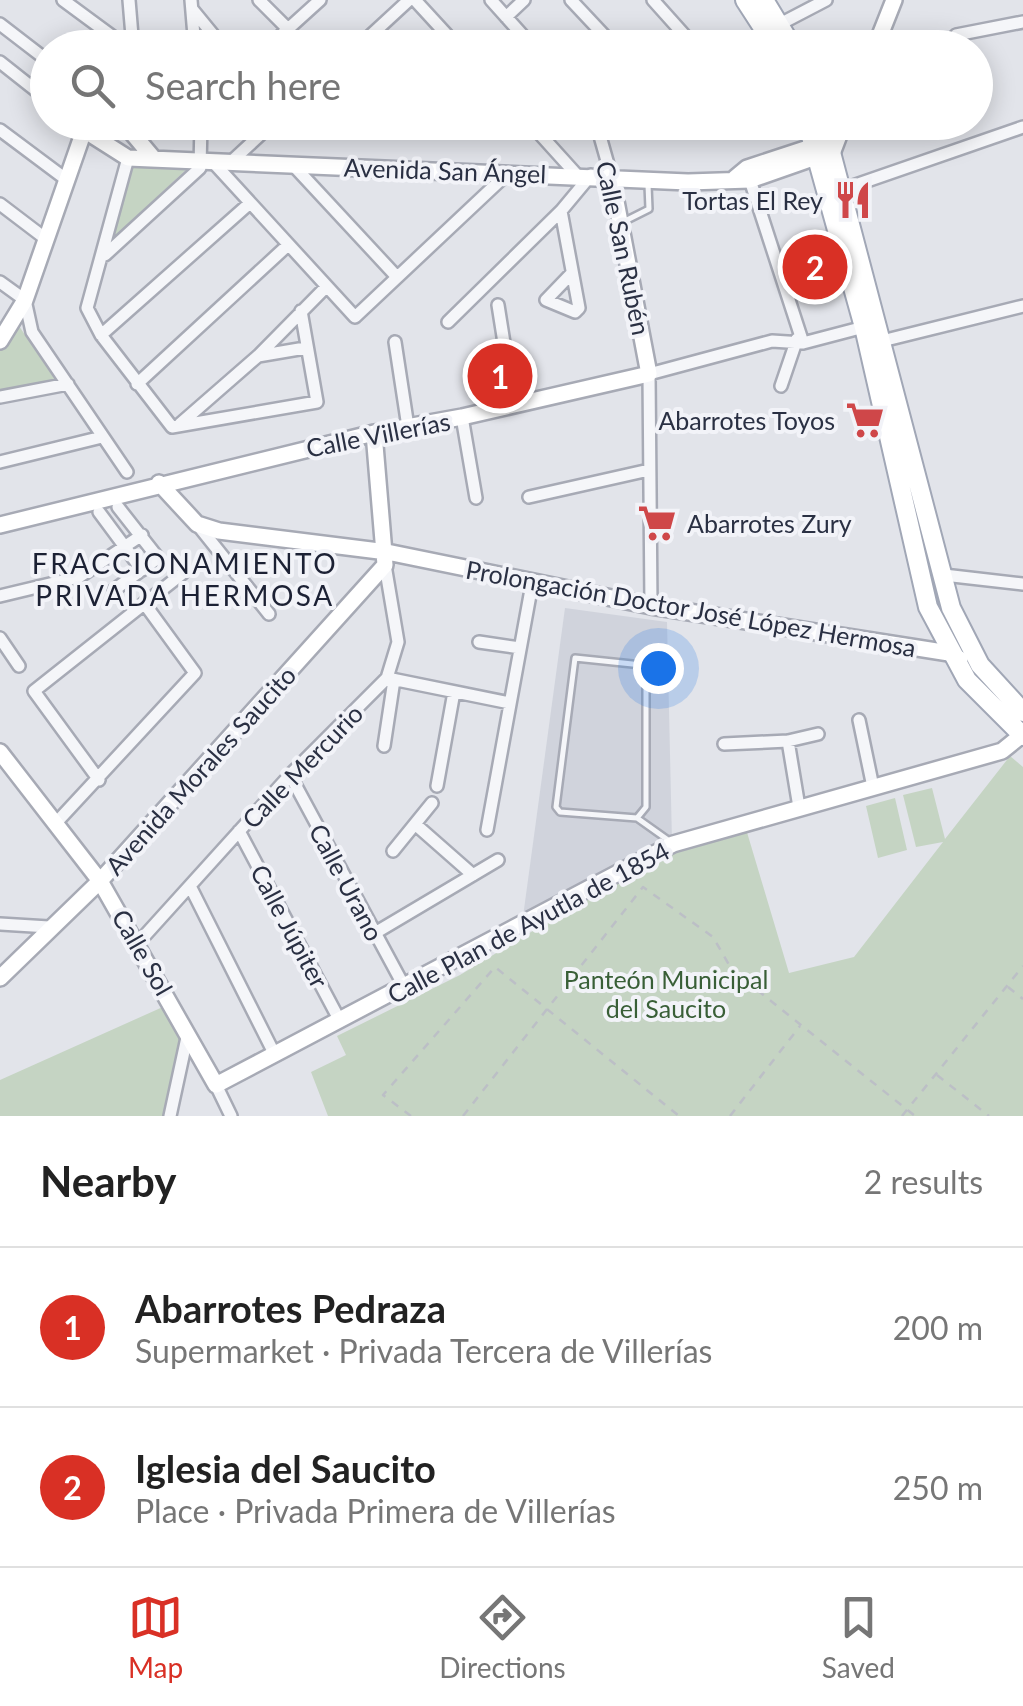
<!DOCTYPE html>
<meta charset="utf-8">
<style>
body{margin:0;font-family:Lato,sans-serif;background:#f2f2f2;color:#222}
.you{position:absolute;left:658px;top:668px;width:35px;height:35px;margin:-25px;border:8px solid #fff;border-radius:50%;background:#1a73e8;box-shadow:0 0 0 15px #1a73e833}
.badge{display:grid;place-items:center;width:65px;height:65px;border-radius:50%;background:#d93025;color:#fff;font-size:32px;font-weight:700}
.pin{position:absolute;translate:-50% -50%;border:5px solid #fff;box-shadow:0 2px 10px #0006}
.list{margin:0;padding:0;list-style:none}
h2{display:flex;justify-content:space-between;align-items:center;height:130px;margin:0;padding:0 40px;font-size:42px}
h2 small{font-size:32px;font-weight:400;color:#767676}
.list li{display:grid;grid-template-columns:65px 1fr auto;gap:30px;align-items:center;box-sizing:border-box;height:160px;padding:0 40px;border-top:2px solid #e0e0e0}
.list b{display:block;font-size:38px;white-space:nowrap}
.list p{margin:0;font-size:32px;white-space:nowrap;color:#767676}
.list em{font-size:32px;font-style:normal;color:#767676}
.icon{flex:none;width:55px;height:55px;fill:none;stroke:currentColor;stroke-width:2;stroke-linecap:round;stroke-linejoin:round}
.map{position:relative;flex:none;width:1023px;height:1116px;overflow:hidden}
.search{position:absolute;background:#fff;box-shadow:0 5px 25px #0003;left:30px;right:30px;top:30px;height:110px;display:flex;align-items:center;gap:25px;box-sizing:border-box;padding:0 35px;border-radius:55px;color:#767676;font-size:38px}
.sheet{height:450px;background:#fff}
nav{display:flex;justify-content:space-around;align-items:center;box-sizing:border-box;height:140px;border-top:2px solid #e0e0e0;background:#fff;font-size:28px;color:#767676}
nav a{display:grid;justify-items:center;gap:5px}
nav .on{color:#d93025}
.map>svg:first-child{display:block}
.built{fill:#d0d3dc}
.green{fill:#c5d4c3}
.lines{fill:none;stroke-linecap:round;stroke-linejoin:round}
.lane-casing{stroke:#a7aab5;stroke-width:10}
.street-casing{stroke:#a7aab5;stroke-width:16}
.secondary-casing{stroke:#a7aab5;stroke-width:20}
.primary-casing{stroke:#a1a7b6;stroke-width:22}
.path{stroke:#bcbfc6;stroke-width:2.5;stroke-dasharray:8 8;stroke-linecap:butt}
.lane{stroke:#f5f6f9;stroke-width:5}
.street{stroke:#f5f6f9;stroke-width:11}
.secondary{stroke:#fff;stroke-width:15}
.primary{stroke:#fff;stroke-width:18}
.labels{text-anchor:middle;dominant-baseline:central;stroke-width:8;stroke-linejoin:round;paint-order:stroke}
.street-label{font-size:25px;fill:#2a3043;stroke:#f2f3f8}
.poi-label{font-size:25px;fill:#2a3043;stroke:#f2f3f8;text-anchor:end}
.park-label{font-size:25px;fill:#395f37;stroke:#f2f3f8}
.neighbourhood-label{font-size:28px;letter-spacing:2.5px;fill:#1c2134;stroke:#f2f3f8}
</style>
<div class="map">
<svg width="1023" height="1116" viewBox="0 0 1023 1116">
<rect width="100%" height="100%" fill="#e2e4ea"/>
<path class="built" d="M565,608L667,622L672,842L522,924Z"/>
<path class="green" d="M130,163L189,167L112,239Z
M15,320L58,384L0,395V347Z
M1010,756L1023,767V1116H328L311,1072L346,1055L337,1036L460,975L663,852L746,829L789,973L854,957L943,842L916,847L903,795L932,788L945,839Z
M895,798L907,850L878,858L866,806Z
M165,1006L183,1042L166,1116H0V1080Z"/>
<g class="lines">
<g class="lane-casing">
<path id="lane" d="M623,222L649,209L648,185
M637,818L646,807V674L642,665L575,658L556,807L560,812L637,818L668,840"/>
</g>
<g class="street-casing">
<path id="street" d="M63,0L128,48
M129,0L133,48
M191,0L195,48
M259,0L288,29
M415,0L459,48
M491,0L534,48
M571,0L616,48
M653,0L696,48
M192,9L224,48
M506,17L524,0
M0,24L48,61
M780,24L826,0
M956,35L1023,22
M267,48L320,0
M357,48L409,0
M0,62L48,100
M529,122L576,174
M596,122L611,175
M0,130L67,180
M128,158L87,308L101,335L172,427L317,402L301,311
M233,160L274,122
M213,162L355,317L508,173
M293,165L397,277
M750,180L803,343
M841,190L1023,127
M0,204L46,239
M561,211L579,308L575,312L546,300L572,273
M105,255L200,168L201,122
M0,282L25,300L32,332L127,472
M498,305L514,406
M448,322L561,211L591,175
M101,335L250,203
M882,341L1023,306
M395,342L408,427
M258,356L305,348
M137,384L288,245
M781,386L797,339
M0,397L68,384
M462,417L476,498
M180,424L258,356L326,287
M0,462L102,437
M529,497L649,470
M99,512L142,570
M197,524L269,614
M944,575L1023,584
M114,590L158,558L118,507
M0,596L79,577L142,535
M651,606L649,374L772,341L803,343L864,327
M0,638L19,666
M479,642L520,648
M387,678L510,703
M859,720L873,787
M788,741L799,807
M724,744L788,741L818,734
M384,746L394,680
M290,775L405,988
M99,780L34,691L183,573
M437,786L454,692
M55,824L195,673L144,603
M415,824L473,875
M487,830L532,584
M239,831L340,1021
M393,851L432,803
M190,886L275,1055
M0,924L49,927
M375,933L498,860
M139,942L290,775L387,678L398,642L385,565
M216,1085L231,1116
M170,1116L188,1033"/>
</g>
<g class="secondary-casing">
<path id="secondary" d="M875,48L894,0
M123,122L154,159
M84,130L128,158L688,182L750,180L833,151L844,122
M735,178L747,168L823,143
M0,341L25,300L87,122
M159,483L197,524L219,531L387,552L651,606L949,653L960,659
M0,525L374,433L462,417L649,374L611,175
M0,752L100,881L216,1085L673,844L1002,751L1023,734
M0,978L100,881L385,565L374,433"/>
</g>
<g class="primary-casing">
<path id="primary" d="M745,0L776,48
M764,0L793,48
M807,122L864,327L928,607L967,680L1023,736
M823,122L951,608L980,665L1023,712"/>
</g>
<path class="path" d="M1008,987L1023,999
M937,1075L989,1116
M411,1116L383,1095L495,967L679,1116
M463,1116L643,887L713,937L732,970L915,1116
M730,1116L800,1026
M902,1116L1023,966"/>
<use href="#lane" class="lane"/>
<use href="#street" class="street"/>
<use href="#secondary" class="secondary"/>
<use href="#primary" class="primary"/>
</g>
<defs>
<g id="restaurant-bare" transform="scale(3)"><path d="M-5-6h1v4h1v-4h1v4h1v-4h1v5L-1.5 .5V6h-2V.5L-5-1ZM5-6V6H3V1.5H1.5Q1.5-4 5-6Z" fill="#cf4749" stroke="#f2f3f8" stroke-width="2.5" paint-order="stroke"/></g>
<g id="supermarket-bare" transform="scale(3)"><path d="M-6-5.5h2.5l.6 2H6L4.5 2H-2.5L-4.4-4H-6ZM-1.5 3.2a1.3 1.3 0 1 0 .1 0ZM3 3.2a1.3 1.3 0 1 0 .1 0Z" fill="#cf4749" stroke="#f2f3f8" stroke-width="2.5" paint-order="stroke"/></g>
</defs>
<g fill-rule="evenodd">
<use href="#restaurant-bare" x="853" y="200"/>
<use href="#supermarket-bare" x="865" y="420"/>
<use href="#supermarket-bare" x="657" y="523"/>
</g>
<g class="labels">
<g class="street-label">
<text transform="translate(445 170) rotate(2)">Avenida San Ángel</text>
<text transform="translate(624 248) rotate(78)">Calle San Rubén</text>
<text transform="translate(378 434) rotate(-11)">Calle Villerías</text>
<text transform="translate(691 608) rotate(10)">Prolongación Doctor José López Hermosa</text>
<text transform="translate(302 766) rotate(-46)">Calle Mercurio</text>
<text transform="translate(200 770) rotate(-48)">Avenida Morales Saucito</text>
<text transform="translate(347 882) rotate(62)">Calle Urano</text>
<text transform="translate(528 922) rotate(-28)">Calle Plan de Ayutla de 1854</text>
<text transform="translate(290 926) rotate(62)">Calle Júpiter</text>
<text transform="translate(143 952) rotate(60)">Calle Sol</text>
</g>
<g class="poi-label">
<text x="823" y="200">Tortas El Rey</text>
<text x="835" y="420">Abarrotes Toyos</text>
<text x="687" y="523" text-anchor="start">Abarrotes Zury</text>
</g>
<g class="park-label">
<text x="666" y="979">Panteón Municipal<tspan x="666" dy="29">del Saucito</tspan></text>
</g>
<g class="neighbourhood-label">
<text x="185" y="563">FRACCIONAMIENTO<tspan x="185" dy="32">PRIVADA HERMOSA</tspan></text>
</g>
</g>
</svg>
<div class="you"></div>
<div class="pin badge" style="left:500px;top:376px">1</div>
<div class="pin badge" style="left:815px;top:267px">2</div>
<div class="search"><svg class="icon" aria-label="search" viewBox="0 0 24 24"><circle cx="10" cy="10" r="6"/><path d="M15 15l6 6"/></svg>Search here</div>
</div>
<section class="sheet">
<h2>Nearby<small>2 results</small></h2>
<ul class="list">
<li><span class="badge">1</span><div><b>Abarrotes Pedraza</b><p>Supermarket · Privada Tercera de Villerías</p></div><em>200 m</em></li>
<li><span class="badge">2</span><div><b>Iglesia del Saucito</b><p>Place · Privada Primera de Villerías</p></div><em>250 m</em></li>
</ul>
</section>
<nav>
<a class="on"><svg class="icon" aria-label="map" viewBox="0 0 24 24"><path d="M3 6l6-2 6 2 6-2v14l-6 2-6-2-6 2zM9 4v14M15 6v14"/></svg>Map</a>
<a><svg class="icon" aria-label="directions" viewBox="0 0 24 24"><path d="M12 3l9 9-9 9-9-9zM9 14v-3h6M13 9l2 2-2 2"/></svg>Directions</a>
<a><svg class="icon" aria-label="saved" viewBox="0 0 24 24"><path d="M7 4h10v16l-5-4-5 4z"/></svg>Saved</a>
</nav>
